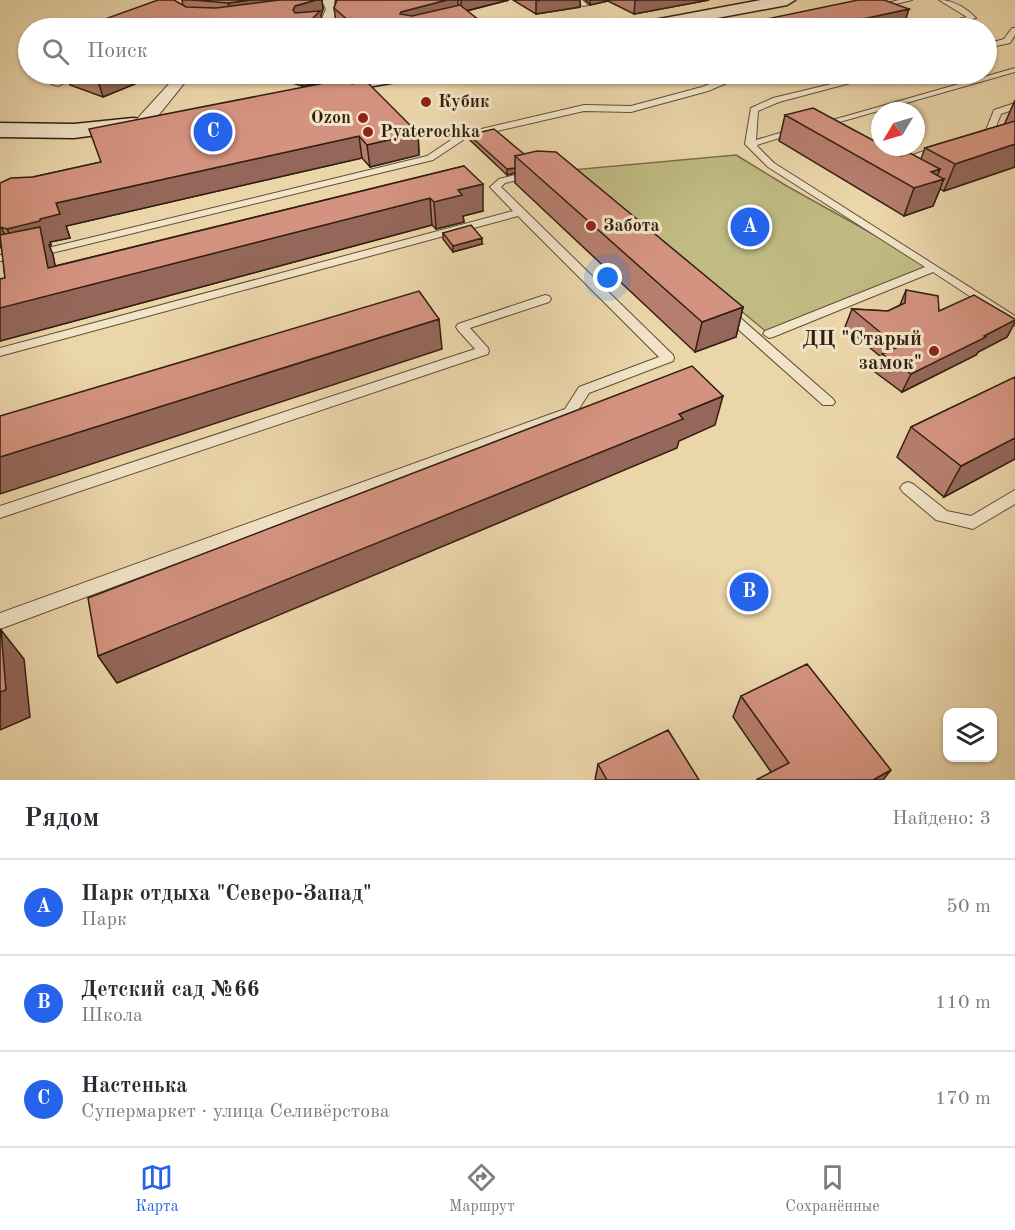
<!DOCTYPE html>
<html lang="ru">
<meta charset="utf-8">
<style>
body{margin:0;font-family:"Old Standard TT",serif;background:#f7f7f7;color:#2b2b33}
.controls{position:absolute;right:18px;bottom:18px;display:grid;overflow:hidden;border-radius:12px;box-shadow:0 2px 4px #0004}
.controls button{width:54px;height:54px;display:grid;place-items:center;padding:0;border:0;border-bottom:2px solid #e1e1e2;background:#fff;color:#2b2b33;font:30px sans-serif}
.compass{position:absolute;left:871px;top:102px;width:54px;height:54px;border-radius:50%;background:#fff;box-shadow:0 2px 4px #0004;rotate:232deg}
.you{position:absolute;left:608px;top:278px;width:21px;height:21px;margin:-15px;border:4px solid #fff;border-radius:50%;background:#1a73e8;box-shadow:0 0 0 9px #1a73e833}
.badge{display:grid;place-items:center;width:39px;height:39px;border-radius:50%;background:#2563eb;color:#fff;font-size:20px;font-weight:700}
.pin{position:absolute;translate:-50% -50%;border:3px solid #fff;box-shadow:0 2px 6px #0006}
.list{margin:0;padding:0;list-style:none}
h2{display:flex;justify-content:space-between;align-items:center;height:78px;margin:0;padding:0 24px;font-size:26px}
h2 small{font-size:20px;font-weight:400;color:#7c7c81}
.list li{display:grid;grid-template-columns:39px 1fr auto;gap:18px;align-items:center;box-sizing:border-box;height:96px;padding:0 24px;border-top:2px solid #e1e1e2}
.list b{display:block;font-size:22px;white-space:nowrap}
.list p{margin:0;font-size:20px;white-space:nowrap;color:#7c7c81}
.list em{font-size:20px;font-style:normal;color:#7c7c81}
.icon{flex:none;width:33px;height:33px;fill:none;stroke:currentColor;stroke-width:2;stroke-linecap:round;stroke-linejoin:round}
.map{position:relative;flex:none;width:1015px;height:780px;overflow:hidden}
.search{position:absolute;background:#fff;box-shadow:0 2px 4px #0004;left:18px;right:18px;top:18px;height:66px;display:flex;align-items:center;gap:15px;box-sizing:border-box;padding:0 21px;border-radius:33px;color:#7c7c81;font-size:22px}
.sheet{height:366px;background:#fff}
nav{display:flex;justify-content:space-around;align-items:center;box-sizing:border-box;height:84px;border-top:2px solid #e1e1e2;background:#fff;font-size:16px;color:#7c7c81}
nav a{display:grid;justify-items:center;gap:3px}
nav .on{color:#2563eb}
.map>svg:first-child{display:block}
.green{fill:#c0bb83;stroke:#796d4a;stroke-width:1.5}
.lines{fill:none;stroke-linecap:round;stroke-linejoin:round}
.lane-casing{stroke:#604d36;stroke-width:2}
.street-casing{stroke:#604d36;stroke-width:2}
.secondary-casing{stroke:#321f10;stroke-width:3}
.lane{fill:#f2e4c8;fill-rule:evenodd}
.street{fill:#f2e4c8;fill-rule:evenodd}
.secondary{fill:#f2e4c8;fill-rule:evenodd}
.wall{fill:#b67e6e;stroke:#321f10;stroke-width:1.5}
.shaded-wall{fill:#94675a;stroke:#321f10;stroke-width:1.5}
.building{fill:#d49380;stroke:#321f10;stroke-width:1.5}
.poi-dot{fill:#8f2418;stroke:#f2e4c8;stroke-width:2}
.labels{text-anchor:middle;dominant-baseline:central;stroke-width:6;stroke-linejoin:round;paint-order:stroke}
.far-poi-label{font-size:18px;font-weight:bold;fill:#321f10;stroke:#f2e4c8;text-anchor:start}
.poi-label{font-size:21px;font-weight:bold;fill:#321f10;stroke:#f2e4c8;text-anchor:end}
</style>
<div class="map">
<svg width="1015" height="780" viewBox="0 0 1015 780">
<rect width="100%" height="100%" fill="#ebd6aa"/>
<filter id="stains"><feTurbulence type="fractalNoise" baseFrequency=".00333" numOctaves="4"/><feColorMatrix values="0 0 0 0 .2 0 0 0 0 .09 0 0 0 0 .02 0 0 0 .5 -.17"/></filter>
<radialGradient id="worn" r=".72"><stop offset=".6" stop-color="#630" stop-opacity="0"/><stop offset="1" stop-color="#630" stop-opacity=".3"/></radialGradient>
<path class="green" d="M736,155L785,185L934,268L769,334L571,170Z"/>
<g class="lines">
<g class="lane-casing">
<path id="lane" d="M574,0H582L588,5L583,6Z
M899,0H912L875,9L872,7Z
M939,0C954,0 966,8 976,18L937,28H927L928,27L967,17Z
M1012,28H1015V35L1010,43L986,48V44L1004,39Z
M1015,68V72L822,127L815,125Z
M73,74H82L58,86L51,84Z
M162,74H173L185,78L181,80Z
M735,74H748L708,91L631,112L584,111L466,138L433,160L19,261H0V255H19L427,156L460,134L584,105L631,106L702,87Z
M873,74H884L779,102L758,111L756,140L797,128L801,131L757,145L758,147L774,163L1015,316V326L933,272L773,337L769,338L763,334L765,331L925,267L768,167L745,144L751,108L773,98Z
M1015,103V109L1001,114L993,134L975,138V134L986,130L994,110Z
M940,145L943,146V150L899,165L894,162Z
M531,171L536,174L534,176L505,183L501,187L673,355L674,358L673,361L589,393L575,415L0,629V613L565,409L579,387L659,357L518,216L0,356V348L513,211L490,187L499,179Z
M545,295L549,296L551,299L549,302L470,328L488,348L489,351L488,354L0,518V506L475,349L458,330L456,327L458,324Z
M725,307L729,308L833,399L835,402L833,405H823L721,314L719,311Z
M908,482L913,484L947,511L971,516L1015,490V504L973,529L936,520L903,492L900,488L903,484Z"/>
</g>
<g class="street-casing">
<path id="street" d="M321,0H335L334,2L338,9L333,23L316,28H298L299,25L322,18L326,9Z
M178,74H196L186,81L149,127H137L135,123L137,119Z"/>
</g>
<g class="secondary-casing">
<path id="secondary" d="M761,0H795L787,5L663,28H629L632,24L638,23Z
M377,74H418L415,78L408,80L322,95L315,93L312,89L315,85L322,83Z
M133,118L141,119L144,124L141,129L74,138L0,137V123L74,124Z"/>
</g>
<use href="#lane" class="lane"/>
<use href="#street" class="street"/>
<use href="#secondary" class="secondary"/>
</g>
<path class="wall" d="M182,0H322L323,9L321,15L323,28H89L88,25L183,6Z
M336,0H509L467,11L489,28H343L336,22L334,8L336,1Z
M513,0H580V7L536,14Z
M585,0H709L634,14L608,1L590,5Z
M762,20L903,28H760Z
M66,74H159L103,97L70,85Z
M227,74H255L244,79Z
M262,74H333V75L343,74L352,84L418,133L419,155L370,167L362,158L66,226L70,238L50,242L51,245H49L53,255L55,266L464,166L483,211L463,216L464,222L436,229L432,225L0,341V279L5,278L2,250L0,245V183L33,177L101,162L334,81L333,80L302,86Z
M1015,100V167L944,191L940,189L933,206L904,216L779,141L785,115L901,156L921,159L925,148L1005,124V123Z
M469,135L524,154L743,307L736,337L695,352L515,183V173L507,175L470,140Z
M443,233L482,244L453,252L443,239Z
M906,290L939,311L1015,319V322L1007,337L978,352L976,355L902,392L875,372L881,357L845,327L852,309L888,311L900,305Z
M1015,377V459L944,497L897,457L911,427Z
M741,696L883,780L771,772L733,717Z
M598,764L699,780H595Z"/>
<path class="shaded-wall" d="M250,0H312L231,17L228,3Z
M316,0H322L323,9L321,15L323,28H309L298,23L293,10L295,6Z
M447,0H458V11L401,28L400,14L401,12Z
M461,0H509L461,12Z
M541,0H580V7L536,14V1Z
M590,0H608V1L590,5Z
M638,0H709L634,14L635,1Z
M909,9L903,28H821Z
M107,74H159L103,97L97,78Z
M243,74H255L244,79Z
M300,74H333V80L302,86Z
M418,133L419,155L370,167L367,145Z
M359,136L362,158L66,226L70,238L50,242L51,245H49L53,255L60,292L430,198L432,225L0,341V308L19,253L7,229L40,219L56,203Z
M1015,144V167L944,191L955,164Z
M515,168V173L507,175V169Z
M940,169L935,182L944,179L933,206L904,216L914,188L931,172Z
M483,184V211L463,216L464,222L436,229L434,202L458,190Z
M0,227H1L13,251L4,253L0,245Z
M482,238V244L453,252V246Z
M743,307L736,337L695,352L702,322Z
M439,319L442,349L0,494V457Z
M1015,320V322L1007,337L978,352L976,355L902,392L911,374Z
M723,396L715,425L679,441L677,448L117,683L98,656Z
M1015,438V459L944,497L961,466Z
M1,630L24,659L30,717L0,730Z
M891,770L883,780H873Z"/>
<path class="building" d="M158,0H174L186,7L216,8L279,0H316L295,6L293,10L295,13L320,11L308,23L313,28H100L88,25Z
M192,0H250L228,3Z
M337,0H447L401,12L400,14L412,16L460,5L489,28H357L334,8Z
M858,0H884L909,9L821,28H781L762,20Z
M84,74H107L97,78Z
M343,74L352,84L366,81L418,133L367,145L359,136L56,203L60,214L40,219V221L7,229L0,227V183L11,178L33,177L101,162L89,129L345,79L333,75Z
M813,108L880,144V147H885L901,156L910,153L940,169L931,172L944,179L914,188L785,115Z
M1015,121V144L955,164L925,148Z
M494,129L524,154L515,156V168L507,169L469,135Z
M537,151L556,152L743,307L702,322L515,156Z
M464,166L483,184L458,190L462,195L434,202L430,198L0,308V279L5,278L0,235L40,227L48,268Z
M471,225L482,238L453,246L443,233Z
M906,290L938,296L939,311L974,295L1015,319V320L984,336L986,337L911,374L882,354L898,347L852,309L888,311L905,303Z
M419,291L439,319L0,457V416Z
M692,366L723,396L679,414L683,419L98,656L88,598Z
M1015,377V438L961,466L911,427Z
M1,630L6,690L0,692V631Z
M807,664L891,770L873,780H756L789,763L741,696Z
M668,730L699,780H607L598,764Z"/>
<g class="poi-dot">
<circle cx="426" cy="102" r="6"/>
<circle cx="363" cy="118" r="6"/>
<circle cx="368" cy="132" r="6"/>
<circle cx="591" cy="226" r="6"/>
<circle cx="934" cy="351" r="6"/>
</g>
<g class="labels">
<g class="far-poi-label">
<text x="438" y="102">Кубик</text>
<text x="351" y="118" text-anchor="end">Ozon</text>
<text x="380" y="132">Pyaterochka</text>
<text x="603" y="226">Забота</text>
</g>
<g class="poi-label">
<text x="922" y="339">ДЦ "Старый<tspan x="922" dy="24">замок"</tspan></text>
</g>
</g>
<rect width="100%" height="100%" filter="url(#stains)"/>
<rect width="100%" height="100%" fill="url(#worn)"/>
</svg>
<div class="controls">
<button><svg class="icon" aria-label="layers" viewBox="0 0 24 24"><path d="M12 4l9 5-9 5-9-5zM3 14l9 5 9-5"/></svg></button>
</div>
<svg class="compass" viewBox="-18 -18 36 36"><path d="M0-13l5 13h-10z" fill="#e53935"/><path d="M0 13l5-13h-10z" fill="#7c7c81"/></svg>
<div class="you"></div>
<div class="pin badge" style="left:750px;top:227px">A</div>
<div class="pin badge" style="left:749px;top:592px">B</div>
<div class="pin badge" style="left:213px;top:132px">C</div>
<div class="search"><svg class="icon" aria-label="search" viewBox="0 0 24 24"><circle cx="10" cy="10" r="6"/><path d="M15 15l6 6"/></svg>Поиск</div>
</div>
<section class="sheet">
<h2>Рядом<small>Найдено: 3</small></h2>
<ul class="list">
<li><span class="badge">A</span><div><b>Парк отдыха &quot;Северо-Запад&quot;</b><p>Парк</p></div><em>50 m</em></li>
<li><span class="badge">B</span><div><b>Детский сад №66</b><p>Школа</p></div><em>110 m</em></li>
<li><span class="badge">C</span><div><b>Настенька</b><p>Супермаркет · улица Селивёрстова</p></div><em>170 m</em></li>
</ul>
</section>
<nav>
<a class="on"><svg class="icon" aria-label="map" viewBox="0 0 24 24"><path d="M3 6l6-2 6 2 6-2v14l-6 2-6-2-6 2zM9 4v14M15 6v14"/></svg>Карта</a>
<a><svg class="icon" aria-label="directions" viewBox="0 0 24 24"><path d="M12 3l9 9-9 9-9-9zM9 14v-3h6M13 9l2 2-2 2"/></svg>Маршрут</a>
<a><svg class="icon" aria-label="saved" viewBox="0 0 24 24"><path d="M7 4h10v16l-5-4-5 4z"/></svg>Сохранённые</a>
</nav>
